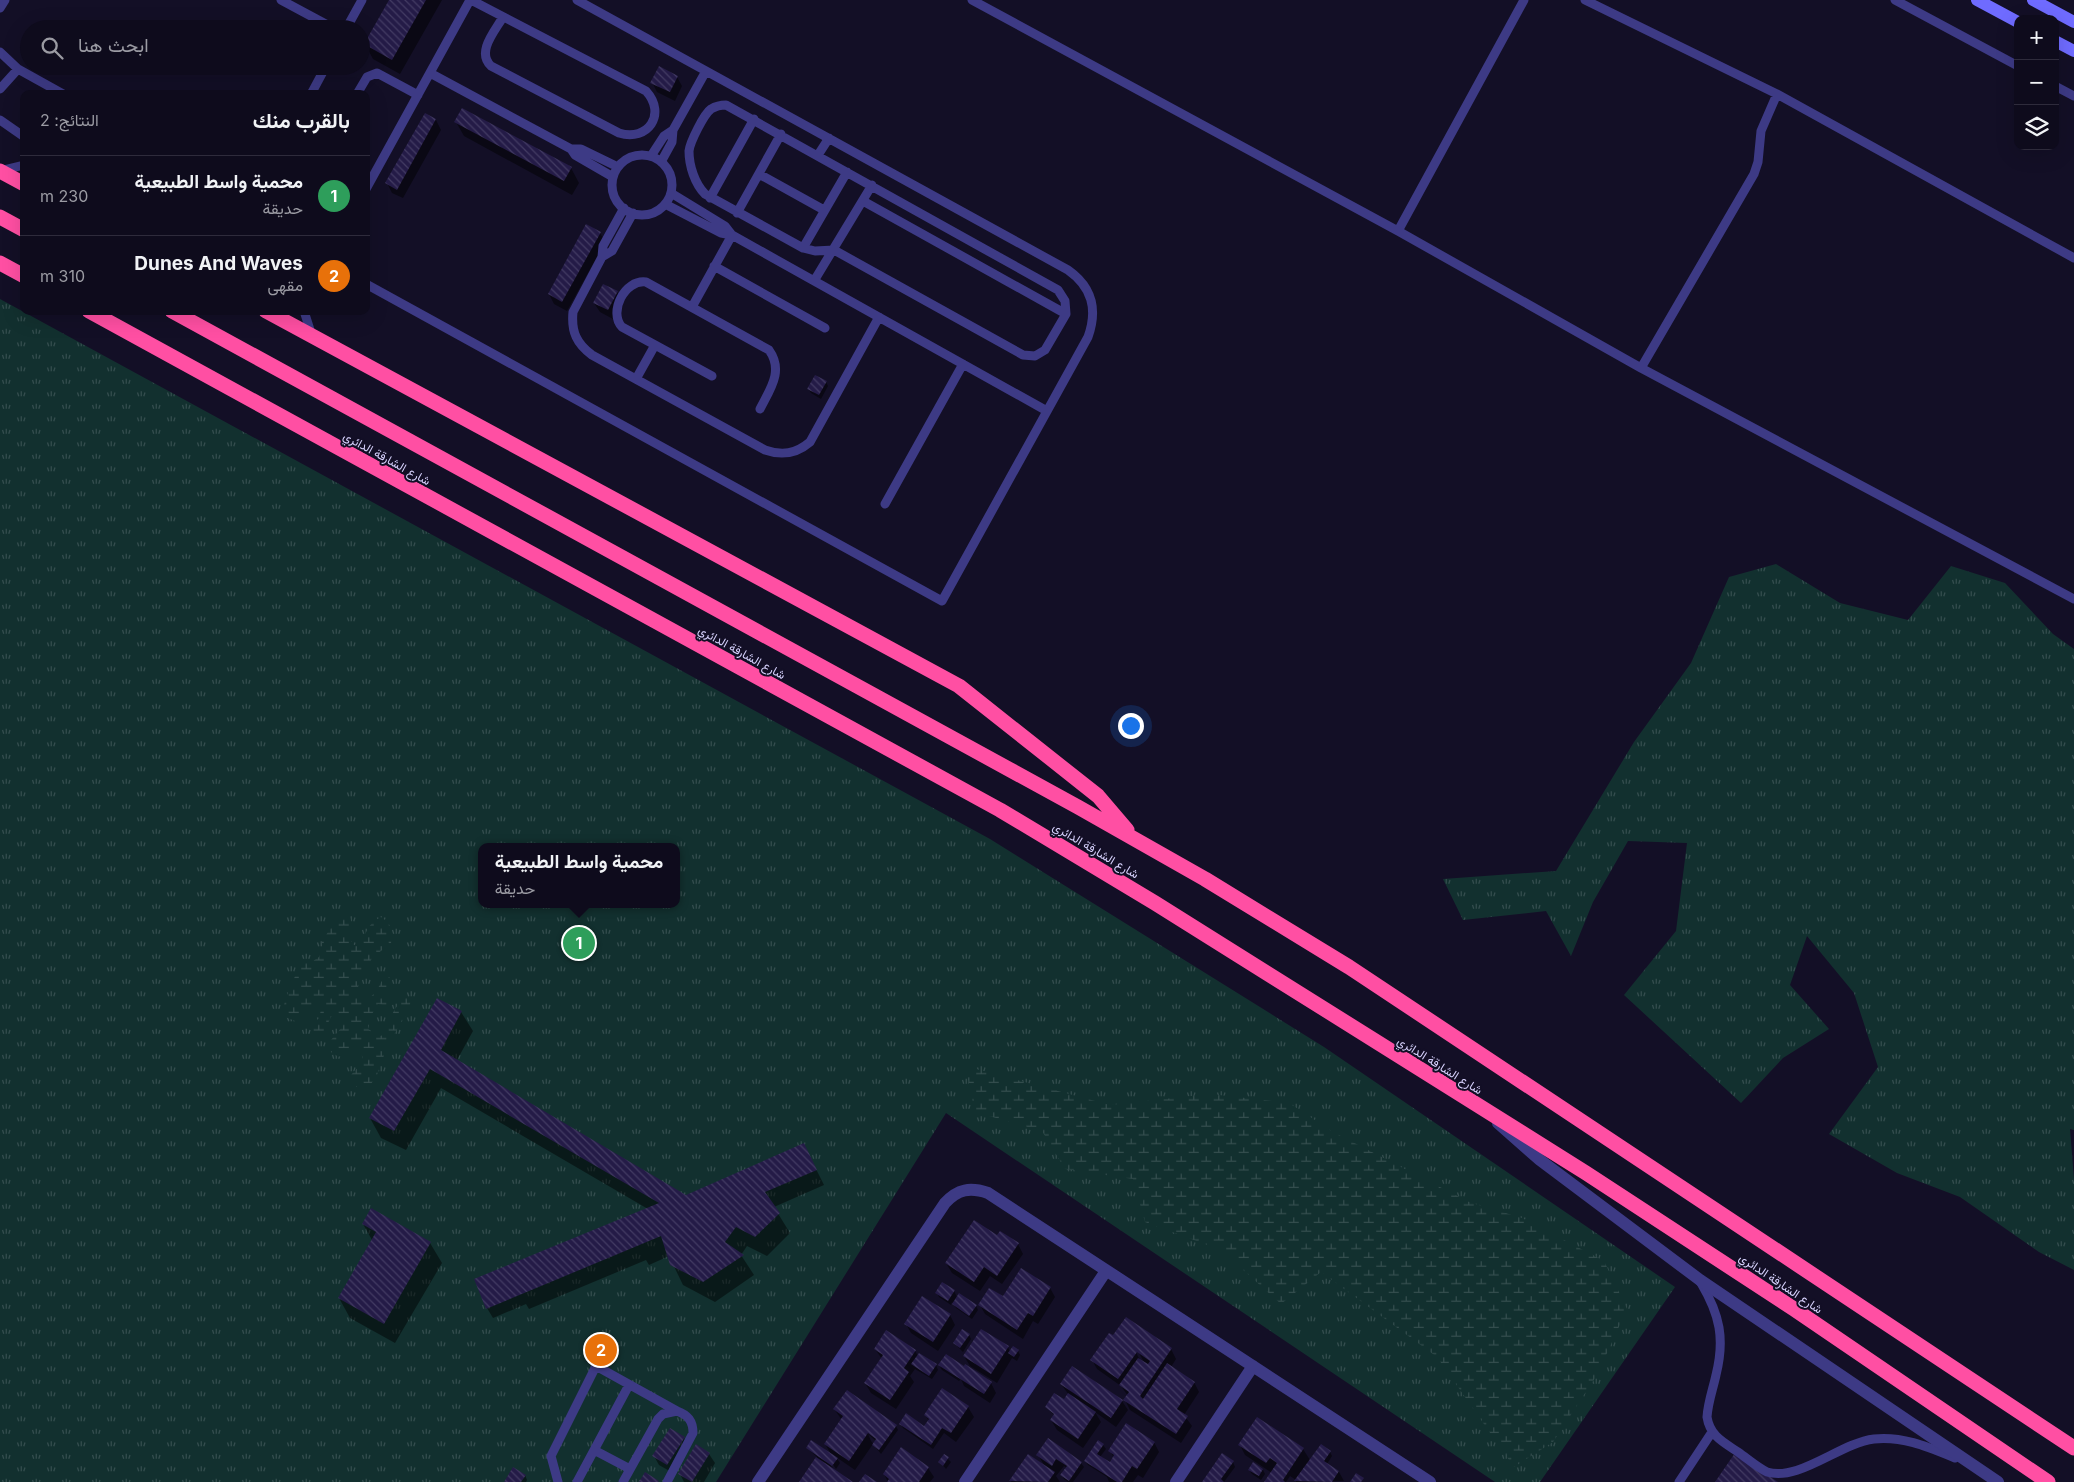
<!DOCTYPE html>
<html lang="ar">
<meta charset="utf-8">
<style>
body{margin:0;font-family:Inter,Vazirmatn,sans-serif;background:#1c1929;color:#f1f3f6;direction:rtl}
.controls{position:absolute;right:15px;top:15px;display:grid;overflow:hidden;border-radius:10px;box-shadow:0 5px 20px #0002}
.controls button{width:45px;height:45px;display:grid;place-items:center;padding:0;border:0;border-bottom:1px solid #2e2b3b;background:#0e0b1c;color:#f1f3f6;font:25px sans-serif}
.you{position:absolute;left:1130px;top:725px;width:18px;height:18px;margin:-12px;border:4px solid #fff;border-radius:50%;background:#1a73e8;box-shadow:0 0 0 8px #1a73e833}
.badge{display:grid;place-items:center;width:32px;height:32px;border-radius:50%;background:#8c9099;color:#fff;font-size:16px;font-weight:700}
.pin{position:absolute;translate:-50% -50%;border:2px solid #fff;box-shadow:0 1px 5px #0006}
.popup{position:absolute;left:478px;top:843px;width:202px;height:65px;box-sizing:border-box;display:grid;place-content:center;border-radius:10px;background:#0e0b1c;filter:drop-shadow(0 1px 4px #0005);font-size:16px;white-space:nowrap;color:#9b9ba3}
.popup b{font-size:19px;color:#f1f3f6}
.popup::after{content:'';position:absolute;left:50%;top:100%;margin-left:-10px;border:10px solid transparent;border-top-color:#0e0b1c}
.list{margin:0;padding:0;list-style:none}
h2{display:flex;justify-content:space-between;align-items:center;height:65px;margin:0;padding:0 20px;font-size:21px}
h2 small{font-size:16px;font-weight:400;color:#9b9ba3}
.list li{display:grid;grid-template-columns:32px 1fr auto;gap:15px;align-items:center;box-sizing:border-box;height:80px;padding:0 20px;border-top:1px solid #2e2b3b}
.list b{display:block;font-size:19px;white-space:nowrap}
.list p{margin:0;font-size:16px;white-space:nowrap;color:#9b9ba3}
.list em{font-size:16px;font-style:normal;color:#9b9ba3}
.icon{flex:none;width:28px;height:28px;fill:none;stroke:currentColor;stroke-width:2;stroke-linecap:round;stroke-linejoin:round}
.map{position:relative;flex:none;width:2074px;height:1482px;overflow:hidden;direction:ltr}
.search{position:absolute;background:#0e0b1c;box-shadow:0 5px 20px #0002;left:20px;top:20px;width:350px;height:55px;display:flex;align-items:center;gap:12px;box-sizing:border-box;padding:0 18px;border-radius:28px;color:#9b9ba3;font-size:19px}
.panel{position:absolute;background:#0e0b1c;box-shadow:0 5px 20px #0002;left:20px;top:90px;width:350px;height:225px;border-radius:10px;direction:rtl}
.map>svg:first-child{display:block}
.grass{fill:url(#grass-tufts);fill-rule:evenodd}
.wetland{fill:url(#wetland-marsh)}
.shadow{fill:#0007;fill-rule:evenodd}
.building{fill:url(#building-back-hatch)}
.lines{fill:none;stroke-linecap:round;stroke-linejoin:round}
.service{stroke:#3d3a85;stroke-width:9}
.minor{stroke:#3d3a85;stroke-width:12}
.secondary{stroke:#6f6bff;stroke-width:12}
.motorway{stroke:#ff4fa3;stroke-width:15}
.labels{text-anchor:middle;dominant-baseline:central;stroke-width:4;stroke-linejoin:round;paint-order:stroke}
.street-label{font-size:12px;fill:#d9d4ff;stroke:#130f26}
</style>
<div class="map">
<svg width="2074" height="1482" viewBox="0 0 2074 1482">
<defs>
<pattern id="grass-tufts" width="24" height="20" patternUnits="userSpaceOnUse" patternTransform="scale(1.25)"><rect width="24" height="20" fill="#12302f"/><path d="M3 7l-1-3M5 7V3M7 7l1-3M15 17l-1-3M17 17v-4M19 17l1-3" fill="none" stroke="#344d4e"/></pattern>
<pattern id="wetland-marsh" width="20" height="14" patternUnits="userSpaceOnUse" patternTransform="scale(1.25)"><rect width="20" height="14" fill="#12302f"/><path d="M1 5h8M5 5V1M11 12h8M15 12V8" fill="none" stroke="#344d4e"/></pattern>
<pattern id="building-back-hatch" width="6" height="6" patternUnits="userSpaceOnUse" patternTransform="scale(1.25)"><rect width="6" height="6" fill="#241b47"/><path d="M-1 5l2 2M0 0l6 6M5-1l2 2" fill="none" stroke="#433b63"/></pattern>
</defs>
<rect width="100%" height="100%" fill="#130f26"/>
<path class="grass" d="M0,299L990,839L1324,1047L1675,1287L1540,1482H1495L946,1113L716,1482H0ZM482,847H676V904H482Z
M1776,564L1840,603L1908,620L1951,566L2005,583L2053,634L2074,649V1130L2070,1129L2074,1179V1270L2039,1252L1960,1197L1897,1173L1829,1134L1878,1067L1854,993L1807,936L1790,985L1829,1029L1783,1058L1741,1103L1624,995L1676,931L1687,843L1628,841L1593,902L1571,956L1546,911L1463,920L1443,879L1556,871L1634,742L1691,663L1729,577Z"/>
<path class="wetland" d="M347,913C354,920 351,931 350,939L354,945L362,946C365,933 368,923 381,917C392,924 393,931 391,943L372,958L358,987L364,1001C375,996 379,987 384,976L389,977L391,980L386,993L388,1006L378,1004L372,1014L368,1029L376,1037L384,1035C390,1020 393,1007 406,997L411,998L409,1010L388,1044L377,1075L367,1090L359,1089L353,1083L351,1075L360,1065L363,1058L360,1051L355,1050L343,1057L337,1056L331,1052L329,1045L331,1040L343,1026L344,1018L340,1014L332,1015L322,1035L312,1039L313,1025L319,1018L322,1006L315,1004L307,1013L295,1021L283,1016C281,1005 296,972 303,962L313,961L319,957L322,950V941L340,914Z
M965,1066L1110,1105L1210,1094L1289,1103L1333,1132L1469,1202L1522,1218L1604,1261L1627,1309L1597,1375L1553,1442L1514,1467L1437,1357L1321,1272L1281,1304L1221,1250L1145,1222L1133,1179L1065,1169L1042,1131L975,1112Z"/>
<path class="shadow" d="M390,0H442L400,74L373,59L365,44Z
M677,77L682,86L675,101L657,92L652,82Z
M425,115L436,120L441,130L403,198L392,193L387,183Z
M456,122L571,168L579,183L572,195L464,136Z
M600,233L605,242L567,311L554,304L549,294Z
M617,292L622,302L613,319L600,312L594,303Z
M826,382L828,386L821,399L811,393L808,388Z
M461,1012L473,1031L457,1060L686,1196L804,1145L824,1185L774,1207L790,1233L767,1256L747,1246L741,1255L754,1275L715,1302L683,1285L669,1256L649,1265L646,1260L529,1309L526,1304L493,1318L487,1308L648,1209L441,1088L406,1150L381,1138L370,1118Z
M363,1224L430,1243L442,1263L395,1343L350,1318L339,1298L372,1240Z
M997,1237L1018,1244L1023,1254L1002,1284L990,1276L980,1291L952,1273L946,1263Z
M1050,1288L1055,1297L1038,1324L1033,1321L1023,1339L985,1314L980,1305Z
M954,1291L957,1297L976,1306L978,1310L972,1319L956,1308L952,1302L951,1305L939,1297L937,1293Z
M950,1315L955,1325L938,1351L911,1333L906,1324Z
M886,1332L915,1351L918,1356L936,1365L938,1370L932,1379L915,1369L910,1376L914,1382L896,1409L871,1393L865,1383L882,1359L875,1349Z
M969,1335L971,1339L963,1352L954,1343Z
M1110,1335L1171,1349L1176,1359L1171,1367L1194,1382L1199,1392L1184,1415L1192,1426L1181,1443L1130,1410L1125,1400L1128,1396L1121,1386L1097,1369L1092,1360ZM1135,1346L1144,1362H1141L1133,1347Z
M1008,1347L1010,1352L1018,1351L1020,1355L1017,1361L1012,1358L997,1383L970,1366L964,1356Z
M939,1365L991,1383L996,1393L990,1403L964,1386L961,1379L959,1381L942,1370Z
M1061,1384L1122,1401L1128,1410L1116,1427L1095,1412L1101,1422L1083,1448L1057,1430L1051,1420L1054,1415L1046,1407L1063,1400L1069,1395Z
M968,1407L974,1417L956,1442L944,1433L933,1449L903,1428L900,1424L924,1427L929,1421L925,1415Z
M834,1409L896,1426L898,1430L881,1454L873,1444L855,1470L836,1457L840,1463L836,1469L830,1460L828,1461L834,1470L851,1482H801L817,1457L807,1448L832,1456L825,1444L842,1420ZM868,1434L876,1441L874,1445L871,1441Z
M684,1438L689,1447L673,1473L659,1465L654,1456Z
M1154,1442L1159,1452L1143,1478L1138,1475L1133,1482H1109L1107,1477L1088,1465L1085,1461L1103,1445L1106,1449L1100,1457L1110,1465L1114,1458L1110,1451Z
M1240,1445L1303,1449L1310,1460L1330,1452L1332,1456L1327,1464L1339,1472L1344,1481L1296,1482V1480L1290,1476L1286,1482H1266L1272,1473L1245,1455Z
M709,1454L715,1463L704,1482H684L680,1474Z
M944,1455L951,1462L946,1469L940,1462Z
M1028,1455L1044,1465L1038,1455L1081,1463L1084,1467L1073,1482H1068L1064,1479L1062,1475L1067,1468L1064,1466L1056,1476L1060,1482H1011Z
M1233,1462L1235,1467L1224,1482H1203Z
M928,1468L934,1477L930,1482H888L884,1474Z
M1249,1470H1263L1265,1474L1261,1480L1252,1474Z
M525,1475L527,1480L526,1482H505Z"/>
<path class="building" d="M389,0H426L392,60L364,44Z
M659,66L678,76L670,92L650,83Z
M462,108L572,167L564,181L454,122Z
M425,113L436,119L397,190L385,183Z
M586,224L601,232L562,302L548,294Z
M603,284L618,291L608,310L593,303Z
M815,375L827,381L819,395L807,389Z
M437,998L462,1011L441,1050L686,1195L804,1143L817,1170L765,1192L780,1213L755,1237L736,1227L725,1242L744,1255L703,1282L670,1265L661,1236L486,1309L474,1279L659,1203L430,1069L394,1131L369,1118Z
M371,1208L431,1242L384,1324L338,1298L376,1232L362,1224Z
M974,1220L997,1235L1000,1231L1019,1243L997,1276L984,1267L974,1282L945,1263Z
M1021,1268L1051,1287L1033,1316L1028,1313L1017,1330L978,1305L989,1288L1003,1296Z
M942,1282L955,1290L948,1301L935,1293Z
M959,1293L977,1305L969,1316L952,1304Z
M922,1296L951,1314L933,1342L904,1324Z
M1126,1317L1172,1348L1140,1396L1143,1399L1167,1363L1195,1382L1177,1409L1188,1416L1176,1434L1123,1400L1129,1392L1119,1385L1138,1358L1148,1364L1150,1361L1137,1352L1118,1379L1090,1360L1109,1333L1113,1335Z
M962,1329L970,1334L960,1348L953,1343Z
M981,1329L1009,1346L991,1374L963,1356Z
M886,1330L916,1350L904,1368L909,1372L890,1400L864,1383L883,1355L874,1349Z
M1013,1346L1019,1350L1014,1357L1008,1353Z
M919,1353L937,1364L929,1376L911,1364Z
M946,1354L964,1366L965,1364L992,1382L984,1394L938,1365Z
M1072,1366L1123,1400L1111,1418L1060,1384Z
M942,1388L969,1406L951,1433L942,1428L931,1445L899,1424L906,1413L924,1426L929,1419L924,1415Z
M847,1390L897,1425L879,1450L872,1445L876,1439L868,1433L849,1461L824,1444L843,1416L833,1409Z
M1054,1393L1064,1399L1068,1393L1096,1412L1078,1439L1050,1420L1054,1414L1045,1407Z
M1257,1417L1304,1448L1283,1480L1285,1482H1264L1277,1463L1270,1458L1266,1463L1238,1445Z
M1126,1423L1155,1442L1137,1469L1132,1466L1122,1482H1117L1084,1461L1098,1440L1104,1444L1097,1454L1110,1462L1114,1455L1108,1451Z
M670,1428L685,1437L667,1465L652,1456Z
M1048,1438L1082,1462L1069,1481L1060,1475L1067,1466L1056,1459L1052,1466L1036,1455Z
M811,1440L838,1458L832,1466L806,1448Z
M696,1444L710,1453L692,1482L678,1474Z
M1321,1444L1331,1451L1324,1461L1339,1471L1332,1482L1294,1481Z
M901,1447L929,1467L919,1482H887L889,1479L883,1474Z
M1222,1453L1234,1461L1221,1479L1224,1482H1202Z
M1735,1453L1772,1478L1778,1482H1715Z
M944,1454L949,1457L943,1466L938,1462Z
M1028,1454L1055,1472L1048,1482L1009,1481Z
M816,1457L837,1471L853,1482H799Z
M1253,1462L1263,1469L1259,1476L1248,1470Z
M513,1467L526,1475L521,1482H504Z
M645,1472L659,1481L658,1482H639Z
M1356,1473L1364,1478L1361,1482H1350Z
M865,1474L877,1482H859Z"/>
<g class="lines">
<path class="service" d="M281,0L335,29
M471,0L646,91C667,114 648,142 619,133L491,66C476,52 495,31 503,17
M972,0L1398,231L1641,368L2074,599
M1585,0L1777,94L2074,258
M1895,0L2018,66
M0,8L5,0
M346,29L362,0
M0,52L18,69L63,94
M430,73L571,149L575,155L613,177
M2055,86L2074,96
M0,89L18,69
M311,94L326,66
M357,94L367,77L377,73L418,95
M726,105L1058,290L1065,301L1066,314L1045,350L1035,356L1023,355L834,250L815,251L803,248L705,194C695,184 689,166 689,151C690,142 704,114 711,109C716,106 721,105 726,105Z
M0,120L23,136
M571,149H581L618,167
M818,155L829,138
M612 185a30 30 0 1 1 60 0a30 30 0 1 1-60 0Z
M651,156L664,136L673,130L706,71
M661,162L672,142L673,130
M0,171L24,165
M759,174L824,210
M366,189L470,0
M671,193L725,226L732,235
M710,198L754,119
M863,201L1066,314
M665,204L721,233L732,235L1047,411
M624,208L603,246L602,257L573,312C571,332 577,344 592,355L765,450C782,456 796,454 810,442L879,317
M737,213L781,134
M1398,231L1524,0
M803,248L847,172
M602,257L612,251L633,213
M714,266L825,328
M814,281L872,185
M366,284L942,601L1088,337C1098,309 1092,287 1068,270L577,0
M692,307L732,235
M304,311L312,336
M1641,368L1754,174L1758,162L1761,131L1777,94
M712,376L622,327C608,312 625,279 646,282L769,350C784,371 770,389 760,409
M636,379L655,345
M885,504L963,364
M1701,1283C1720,1315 1725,1339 1716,1375C1713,1389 1708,1402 1707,1417C1710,1436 1723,1442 1738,1452C1748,1459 1757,1467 1767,1472C1799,1482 1840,1443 1874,1439C1903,1436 1928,1447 1955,1458
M594,1450L630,1469
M558,1482L551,1456L596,1366L677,1411
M577,1482L629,1385
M623,1482L658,1419L663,1414L677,1411C688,1415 693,1421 693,1433L667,1482
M1679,1482L1712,1432"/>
<path class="minor" d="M1498,1123L1540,1160L1700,1280L1998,1482
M758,1482L945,1203C958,1189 970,1187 988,1193L1430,1482
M965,1482L1106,1271
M1176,1482L1253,1366"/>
<path class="secondary" d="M1977,0L2018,22
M2033,0L2074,22
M2055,41L2074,51"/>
<path class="motorway" d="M0,171L24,184
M0,217L24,230
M0,263L24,276
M89,311L1000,810L1155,903L1586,1173L1794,1309L2048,1482
M172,311L1078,807L1205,879L1349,967L2074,1448
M266,311L959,686L1098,796L1127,830"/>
</g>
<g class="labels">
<g class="street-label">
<text transform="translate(387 458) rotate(29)">شارع الشارقة الدائري</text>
<text transform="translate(742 652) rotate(29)">شارع الشارقة الدائري</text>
<text transform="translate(1096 850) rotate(31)">شارع الشارقة الدائري</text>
<text transform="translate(1440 1065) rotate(32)">شارع الشارقة الدائري</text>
<text transform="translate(1781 1283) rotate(34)">شارع الشارقة الدائري</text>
</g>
</g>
</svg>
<div class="controls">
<button>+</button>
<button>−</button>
<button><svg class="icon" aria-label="layers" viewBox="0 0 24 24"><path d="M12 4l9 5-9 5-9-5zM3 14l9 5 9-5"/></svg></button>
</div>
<div class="you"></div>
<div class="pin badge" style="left:579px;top:943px;background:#2e9e5b">1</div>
<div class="popup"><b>محمية واسط الطبيعية</b>حديقة</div>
<div class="pin badge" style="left:601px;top:1350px;background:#e8710a">2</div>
<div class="search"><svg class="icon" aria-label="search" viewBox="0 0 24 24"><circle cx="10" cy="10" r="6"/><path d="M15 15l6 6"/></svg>ابحث هنا</div>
<section class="panel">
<h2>بالقرب منك<small>النتائج: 2</small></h2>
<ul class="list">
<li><span class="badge" style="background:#2e9e5b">1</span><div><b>محمية واسط الطبيعية</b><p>حديقة</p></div><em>230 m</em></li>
<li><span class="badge" style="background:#e8710a">2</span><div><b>Dunes And Waves</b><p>مقهى</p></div><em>310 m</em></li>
</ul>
</section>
</div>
